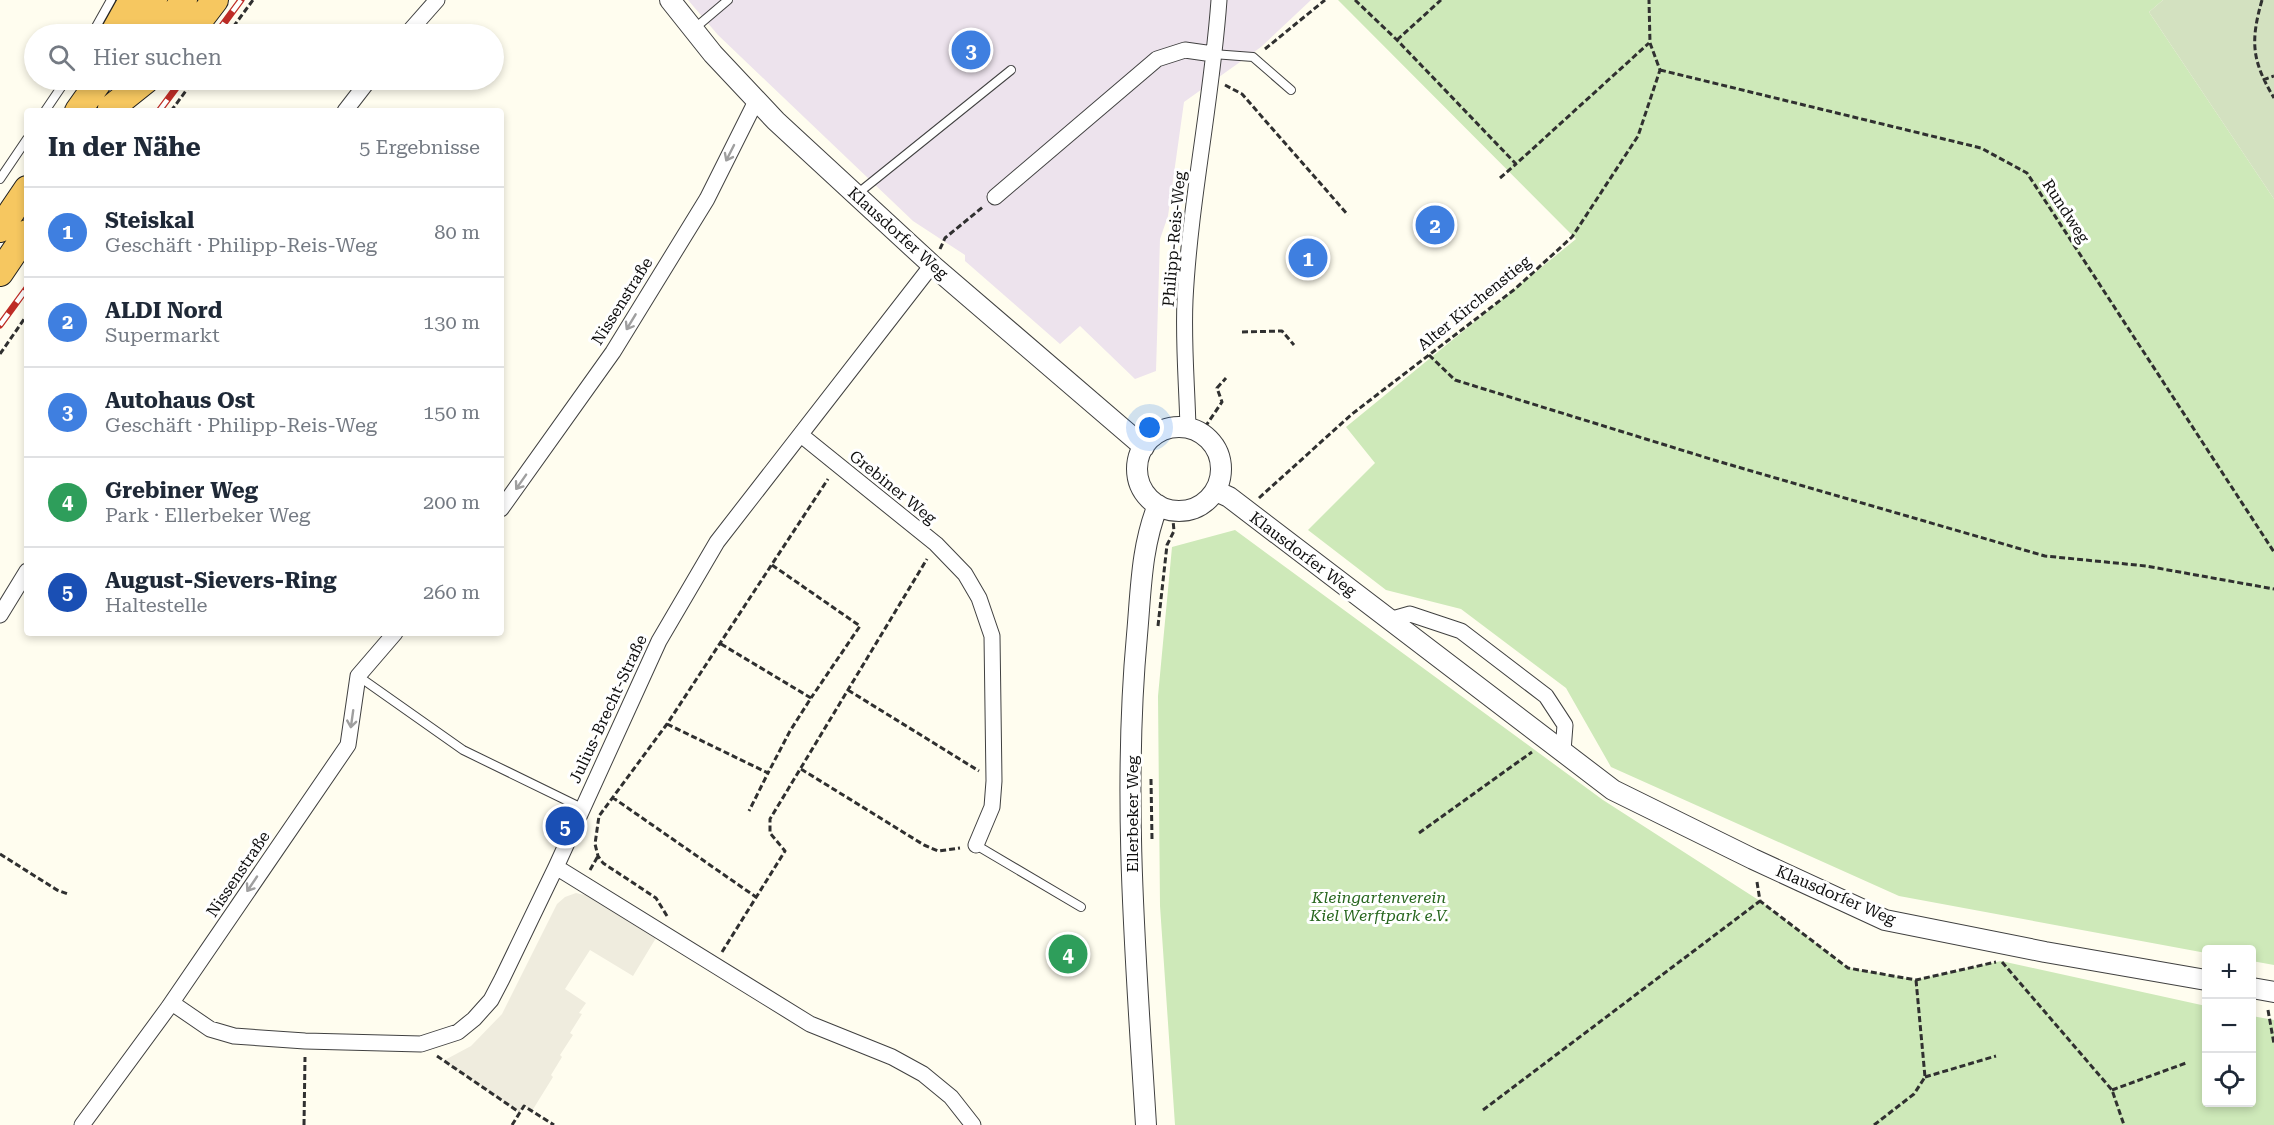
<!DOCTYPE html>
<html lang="de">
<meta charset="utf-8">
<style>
body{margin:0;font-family:"Roboto Serif",serif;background:#f2f2f3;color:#1f2937}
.controls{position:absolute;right:18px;bottom:18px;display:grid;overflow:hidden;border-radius:6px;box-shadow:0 3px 9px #0003}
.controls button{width:54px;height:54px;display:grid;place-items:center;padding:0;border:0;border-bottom:2px solid #e0e1e3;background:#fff;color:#1f2937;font:30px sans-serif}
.you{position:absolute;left:1150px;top:428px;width:21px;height:21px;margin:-15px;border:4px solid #fff;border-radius:50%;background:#1a73e8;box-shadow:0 0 0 9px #1a73e833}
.badge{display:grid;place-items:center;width:39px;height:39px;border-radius:50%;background:#be2c26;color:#fff;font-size:20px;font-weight:700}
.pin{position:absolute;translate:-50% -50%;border:3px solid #fff;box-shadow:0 2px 6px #0006}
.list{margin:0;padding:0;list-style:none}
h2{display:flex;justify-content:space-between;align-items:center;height:78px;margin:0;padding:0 24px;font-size:26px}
h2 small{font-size:20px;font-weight:400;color:#747a83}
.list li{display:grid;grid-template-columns:39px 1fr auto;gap:18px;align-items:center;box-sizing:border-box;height:90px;padding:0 24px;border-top:2px solid #e0e1e3}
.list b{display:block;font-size:22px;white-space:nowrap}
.list p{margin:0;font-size:20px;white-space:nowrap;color:#747a83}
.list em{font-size:20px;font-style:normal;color:#747a83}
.icon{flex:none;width:33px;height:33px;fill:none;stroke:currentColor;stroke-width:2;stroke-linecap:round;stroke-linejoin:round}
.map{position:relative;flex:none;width:2274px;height:1125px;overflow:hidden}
.search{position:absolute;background:#fff;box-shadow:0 3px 9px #0003;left:24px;top:24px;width:480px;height:66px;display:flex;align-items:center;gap:15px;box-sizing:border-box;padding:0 21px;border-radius:33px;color:#747a83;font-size:22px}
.panel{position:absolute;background:#fff;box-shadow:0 3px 9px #0003;left:24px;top:108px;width:480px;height:528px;border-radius:6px}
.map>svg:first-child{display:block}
.industrial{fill:#ede3ed}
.green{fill:#cee9b9}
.cemetery{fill:#d3e1c0}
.plaza{fill:#efecde}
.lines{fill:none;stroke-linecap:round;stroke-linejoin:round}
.service-casing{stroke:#414141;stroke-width:10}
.minor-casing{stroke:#414141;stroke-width:17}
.tertiary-casing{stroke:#414141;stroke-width:22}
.trunk-casing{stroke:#1f1f1f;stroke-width:28}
.path{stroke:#303030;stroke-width:3;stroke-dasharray:6 3;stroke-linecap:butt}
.service{stroke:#fff;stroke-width:8}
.minor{stroke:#fff;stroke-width:15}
.tertiary{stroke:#fff;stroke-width:20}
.trunk{stroke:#f6c760;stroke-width:26}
.rail-casing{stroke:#be2c26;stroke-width:7}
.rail{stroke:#fff;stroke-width:4.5;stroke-dasharray:14;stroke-linecap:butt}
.oneway{stroke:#9f9f9f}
.labels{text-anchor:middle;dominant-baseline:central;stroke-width:6;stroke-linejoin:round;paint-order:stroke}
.street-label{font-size:16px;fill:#0e0e0e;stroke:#fff}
.park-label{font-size:16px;font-style:italic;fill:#27661e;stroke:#fff}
</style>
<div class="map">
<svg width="2274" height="1125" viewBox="0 0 2274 1125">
<rect width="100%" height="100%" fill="#fffdef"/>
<path class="industrial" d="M688,0H1311L1261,47L1184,102L1168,216L1160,239L1156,371L1135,379L1080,326L1060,344L965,261V255L913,221L718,35Z"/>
<path class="green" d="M1338,0H2163L2149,12L2274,199V965L2252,961V950H2206V953L1899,896L1611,767L1566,688L1461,609L1386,590L1308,530L1375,463L1346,427L1576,239Z
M1235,530L1603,800L1760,901L1848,968L1916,980L2001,961L2206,1006V1102H2252V1016L2274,1020V1125H1175L1160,906L1158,696L1172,547Z"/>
<path class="cemetery" d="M2163,0H2274V199L2149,12Z"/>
<path class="plaza" d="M576,893L589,896L656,938L633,976L590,950L565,989L586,1003L579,1013L582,1014L570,1033L573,1035L560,1055L562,1057L551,1075L553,1077L540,1098L532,1111L524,1106L519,1112L443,1061L471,1046L502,1014L557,904L565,897Z"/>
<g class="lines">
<g class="service-casing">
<path id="service" d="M695,28L728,0
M92,34L111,0
M1213,54L1253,57L1291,90
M45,111L66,80
M0,179L27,139
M857,194L1011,70
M358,676L463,750L582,808
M976,845L1081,907"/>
</g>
<g class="minor-casing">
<path id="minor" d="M407,34L437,0
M345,111L369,80
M995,197L1157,59L1185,50L1213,54
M1188,428C1187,386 1183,343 1185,300C1190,200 1212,100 1219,0
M801,435L936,544L965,574L979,598L992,636L994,781L992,807L976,845
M501,509L613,352L707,199L756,101
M0,615L27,571
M1389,620L1410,614L1461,631L1546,696L1565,725L1563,751
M556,867L810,1024L892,1057L923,1074L951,1097L973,1125
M172,1003L210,1029L234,1036L305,1041L421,1044L458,1032L474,1019L491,1000L502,979L556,867L659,641L717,542L932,265
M82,1125L168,1008L348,745L358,676L395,633"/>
</g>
<g class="tertiary-casing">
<path id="tertiary" d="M670,0L713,54L776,121L932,265L1144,447
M1137 469a42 42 0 1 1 84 0a42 42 0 1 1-84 0Z
M1216,491L1229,497L1613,790L1753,859L1885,920L2045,952L2206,980
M2252,988L2274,992
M1146,1125C1136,963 1122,797 1137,635C1141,591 1141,547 1158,505"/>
</g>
<g class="trunk-casing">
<path id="trunk" d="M113,34L132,0
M131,34L154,0
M160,34L184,0
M189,34L215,0
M111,108L146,80
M78,111L100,80
M0,229L27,189
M0,273L27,233"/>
</g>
<path class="path" d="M1355,0L1397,40L1516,164L1649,43
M2262,0C2250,42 2252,61 2274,98
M228,34L253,0
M1397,40L1441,0
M1265,49L1325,0
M1660,70L1981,148L2027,173L2274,552
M2263,80L2274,76
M1225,85L1242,94L1348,215
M171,111L194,80
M1500,178L1516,164
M940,249L945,238L984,206
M1242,332L1282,331L1294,345
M0,354L27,315
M1429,355L1455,380L1717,461L2045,556L2146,566L2274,589
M1205,427L1222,402L1217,388L1226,378
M1259,498L1352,414L1515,289L1572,237L1638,136L1660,70L1650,43L1649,0
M772,565L860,626L811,698
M1158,626L1167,545L1174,531L1173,520
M721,644L811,698L790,731L768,773
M848,690L979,771
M667,724L768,773L749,811
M801,769L924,845L938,851L960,848
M1151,779L1152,839
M612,797L756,897
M1419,833L1532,752
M0,854L57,890L68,894
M590,870L598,856
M1757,882L1760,901L1848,968L1916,980L1996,962
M667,916L656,898L603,863L598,856L595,844L599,816L667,724L828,479
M722,952L785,851L770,833V819L927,559
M2002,962L2112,1090L2124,1125
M2268,1010L2274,1044
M437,1056L519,1112
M1925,1077L1996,1056
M2112,1090L2186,1063
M1483,1110L1760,901
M304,1125L305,1057
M512,1125L524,1106L554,1125
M1874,1125L1914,1094L1925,1077L1916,980"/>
<use href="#service" class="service"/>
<use href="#minor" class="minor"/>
<use href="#tertiary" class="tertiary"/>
<use href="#trunk" class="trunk"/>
<g class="rail-casing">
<path id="rail" d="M216,34L241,0
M159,111L182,80
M0,325L27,288"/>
</g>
<use href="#rail" class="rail"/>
</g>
<defs><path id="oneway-shaft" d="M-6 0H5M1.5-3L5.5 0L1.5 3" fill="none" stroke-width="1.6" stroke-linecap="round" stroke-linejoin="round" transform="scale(1.5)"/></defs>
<g class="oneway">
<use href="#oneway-shaft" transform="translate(730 153) rotate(117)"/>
<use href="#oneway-shaft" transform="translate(631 322) rotate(121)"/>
<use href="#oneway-shaft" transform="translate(521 482) rotate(125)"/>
<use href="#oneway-shaft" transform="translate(352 719) rotate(98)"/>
<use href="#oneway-shaft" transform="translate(252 884) rotate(124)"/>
</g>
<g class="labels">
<g class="street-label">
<text transform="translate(2066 211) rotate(57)">Rundweg</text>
<text transform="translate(898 233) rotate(42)">Klausdorfer Weg</text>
<text transform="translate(1174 239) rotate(-85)">Philipp-Reis-Weg</text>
<text transform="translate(622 301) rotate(-58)">Nissenstraße</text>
<text transform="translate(1474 303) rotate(-39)">Alter Kirchenstieg</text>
<text transform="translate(893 487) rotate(39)">Grebiner Weg</text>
<text transform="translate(1303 554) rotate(37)">Klausdorfer Weg</text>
<text transform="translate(608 709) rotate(-65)">Julius-Brecht-Straße</text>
<text transform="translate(1132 814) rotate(-90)">Ellerbeker Weg</text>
<text transform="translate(238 874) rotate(-56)">Nissenstraße</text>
<text transform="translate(1836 895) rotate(23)">Klausdorfer Weg</text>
</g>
<g class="park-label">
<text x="1379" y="897">Kleingartenverein<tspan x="1379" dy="18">Kiel Werftpark e.V.</tspan></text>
</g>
</g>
</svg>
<div class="controls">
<button>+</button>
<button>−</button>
<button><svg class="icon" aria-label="locate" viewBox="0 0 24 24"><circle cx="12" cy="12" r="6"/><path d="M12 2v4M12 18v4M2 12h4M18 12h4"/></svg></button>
</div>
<div class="you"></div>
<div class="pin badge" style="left:1308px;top:258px;background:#3f7fe0">1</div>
<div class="pin badge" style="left:1435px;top:225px;background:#3f7fe0">2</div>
<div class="pin badge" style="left:971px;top:50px;background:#3f7fe0">3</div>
<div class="pin badge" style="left:1068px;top:954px;background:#2e9e5b">4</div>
<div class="pin badge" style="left:565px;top:826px;background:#1a4fb4">5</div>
<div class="search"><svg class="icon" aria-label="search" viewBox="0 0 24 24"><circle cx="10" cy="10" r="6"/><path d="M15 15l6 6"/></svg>Hier suchen</div>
<section class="panel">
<h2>In der Nähe<small>5 Ergebnisse</small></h2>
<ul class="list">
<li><span class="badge" style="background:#3f7fe0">1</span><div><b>Steiskal</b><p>Geschäft · Philipp-Reis-Weg</p></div><em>80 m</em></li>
<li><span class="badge" style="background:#3f7fe0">2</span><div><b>ALDI Nord</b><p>Supermarkt</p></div><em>130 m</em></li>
<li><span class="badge" style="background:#3f7fe0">3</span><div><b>Autohaus Ost</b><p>Geschäft · Philipp-Reis-Weg</p></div><em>150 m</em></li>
<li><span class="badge" style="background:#2e9e5b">4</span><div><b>Grebiner Weg</b><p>Park · Ellerbeker Weg</p></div><em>200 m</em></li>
<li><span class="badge" style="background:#1a4fb4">5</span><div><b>August-Sievers-Ring</b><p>Haltestelle</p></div><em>260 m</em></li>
</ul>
</section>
</div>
